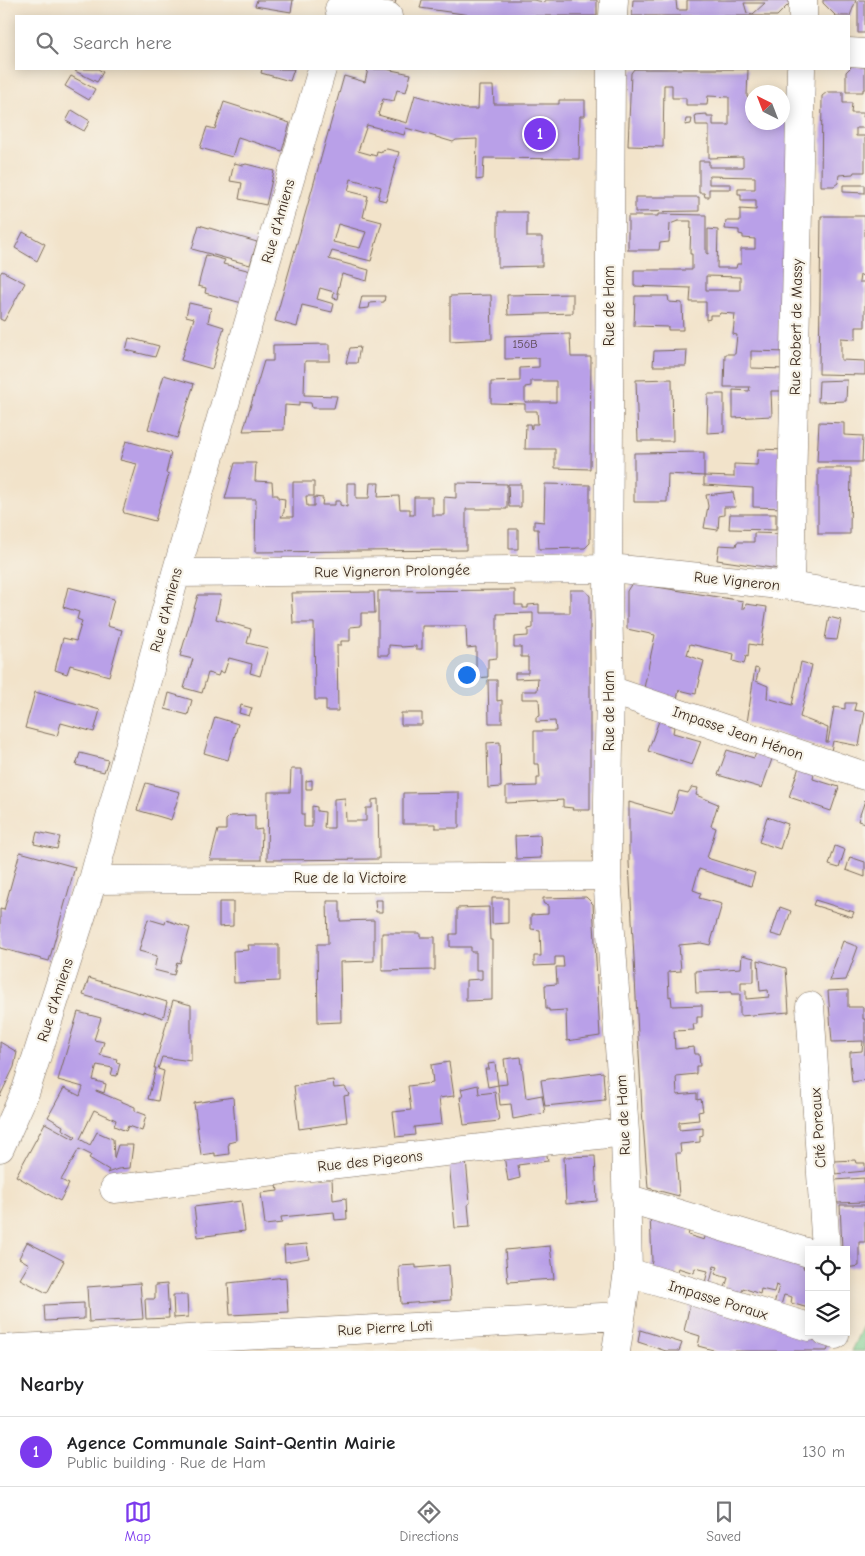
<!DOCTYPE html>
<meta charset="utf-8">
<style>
body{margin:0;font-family:"Comic Neue",sans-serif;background:#f2f2f2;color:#202124}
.controls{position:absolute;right:15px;bottom:15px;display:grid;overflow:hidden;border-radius:0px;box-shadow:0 2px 12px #0003}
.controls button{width:45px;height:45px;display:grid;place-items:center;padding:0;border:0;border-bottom:1px solid #e0e0e0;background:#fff;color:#202124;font:25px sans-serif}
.compass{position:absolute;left:745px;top:85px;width:45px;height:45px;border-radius:50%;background:#fff;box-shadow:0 2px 12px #0003;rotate:318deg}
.you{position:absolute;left:466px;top:674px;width:18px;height:18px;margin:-12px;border:4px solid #fff;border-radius:50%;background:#1a73e8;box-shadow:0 0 0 8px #1a73e833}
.badge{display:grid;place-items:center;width:32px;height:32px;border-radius:50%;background:#7c3aed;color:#fff;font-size:16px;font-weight:700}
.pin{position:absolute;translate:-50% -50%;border:2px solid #fff;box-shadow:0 1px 5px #0006}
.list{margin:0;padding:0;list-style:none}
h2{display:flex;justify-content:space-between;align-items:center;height:65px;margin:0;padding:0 20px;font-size:21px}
h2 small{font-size:16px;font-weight:400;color:#757577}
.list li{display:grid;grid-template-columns:32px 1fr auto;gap:15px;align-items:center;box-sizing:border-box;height:70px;padding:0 20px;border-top:1px solid #e0e0e0}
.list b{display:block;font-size:19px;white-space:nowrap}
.list p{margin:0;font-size:16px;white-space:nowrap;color:#757577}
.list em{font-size:16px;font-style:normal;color:#757577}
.icon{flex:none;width:28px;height:28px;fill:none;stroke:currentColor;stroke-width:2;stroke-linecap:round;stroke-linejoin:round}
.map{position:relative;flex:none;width:865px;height:1351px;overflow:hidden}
.search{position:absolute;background:#fff;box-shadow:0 2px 12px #0003;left:15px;right:15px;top:15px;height:55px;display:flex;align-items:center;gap:12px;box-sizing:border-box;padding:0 18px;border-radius:0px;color:#757577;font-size:19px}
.sheet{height:135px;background:#fff}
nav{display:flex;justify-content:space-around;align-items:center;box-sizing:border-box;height:70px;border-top:1px solid #e0e0e0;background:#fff;font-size:14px;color:#757577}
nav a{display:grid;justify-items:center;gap:2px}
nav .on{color:#7c3aed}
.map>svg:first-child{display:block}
.green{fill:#79cc8e;stroke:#5a7b56}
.building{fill:#b9a0e8;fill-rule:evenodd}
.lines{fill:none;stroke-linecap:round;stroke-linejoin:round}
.minor-casing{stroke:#7b6b5a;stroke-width:29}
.minor{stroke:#fff;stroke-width:28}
.labels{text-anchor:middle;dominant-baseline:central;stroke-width:4.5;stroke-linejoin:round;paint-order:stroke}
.number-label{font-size:12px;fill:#5a4850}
.street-label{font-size:15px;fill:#3b2a1e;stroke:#f7f3e8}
</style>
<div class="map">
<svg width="865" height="1351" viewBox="0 0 865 1351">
<rect width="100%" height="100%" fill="#f7f3e8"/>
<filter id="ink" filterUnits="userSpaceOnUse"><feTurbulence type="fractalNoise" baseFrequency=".02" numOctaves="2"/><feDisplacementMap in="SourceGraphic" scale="10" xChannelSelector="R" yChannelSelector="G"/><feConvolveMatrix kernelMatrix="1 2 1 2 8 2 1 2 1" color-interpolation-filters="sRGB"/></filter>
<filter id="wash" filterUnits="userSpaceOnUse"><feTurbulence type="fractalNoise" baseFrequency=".0096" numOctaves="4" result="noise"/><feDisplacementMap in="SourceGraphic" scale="20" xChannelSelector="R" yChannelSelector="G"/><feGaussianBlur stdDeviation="1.12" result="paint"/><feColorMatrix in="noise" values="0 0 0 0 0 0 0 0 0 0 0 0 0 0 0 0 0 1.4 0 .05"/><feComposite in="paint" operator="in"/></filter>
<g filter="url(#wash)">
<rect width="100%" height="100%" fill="#f2e3ca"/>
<path class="green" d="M865,1321V1351H851Z"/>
<g id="blocks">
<path class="building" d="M257,0H293L291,12L255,6Z
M369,0H396L395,4L369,1Z
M422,0H533L545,2V0H597V16H478L420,8Z
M633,0H676L677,10H687V0H790V3L777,16H632ZM744,3H765L753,14L747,13Z
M823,0H856L850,16H836L823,3Z
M858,0H865V33H858Z
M852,66L865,67V89H863V92H846V72Z
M76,69H98L103,72L97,82L75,71Z
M262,69H294L290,81L261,73Z
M368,69H386L411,74L406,92L397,90L394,101L383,99L378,115L407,123L415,95L465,109H478L479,86H493L494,104H559V100H585V116H580L579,159L484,158L483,179L476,180L477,139L456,140L453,142L406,128L404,135L367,125L358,151L376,156L377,151L382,152V150L387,149L399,152L386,201L378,199L381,187L351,179L348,191L368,196L363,217L382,222L371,261L332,251L329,259L369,270L367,281L342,274L337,293H339L338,299L333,298L334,292L320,288L317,299L334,304L332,312L302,305L297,327L275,321L344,76L365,82ZM338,224L366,232L360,248L333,242Z
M634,69H748L747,97L752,98V122H782V103H790L787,352L751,351V368L786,369V391H771L772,416L733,418V390L749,391L750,387H724L725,354H735L737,335L733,334L735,314L720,313L719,315H710V319L706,320V302H690L691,288L634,286V270H692V254H690L691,221H678L670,224L669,242L660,243L659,250H628V216H658V214L706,215V253L708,254V229L718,230L717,268H736L737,264H741V249H755V239L743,238V235L739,234V230L725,229L726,221H740V209L756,210V200H741V194H738V189H755V177L709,176V184H731V189H709V197H705L704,193H699V161H709V167H743V157L709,158V125H696L695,115L707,114V117H713V125H729V97L708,96L707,105H686V98H672V85H664L663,147L628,146L631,73ZM706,276L740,277V290H706Z
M71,76L95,89L89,100L65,86Z
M827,92H843V103H852L851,113H864L863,117H865V128H856V136H865V172H854L853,174L839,175L838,183L834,186H821L822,96Z
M224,102L290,123L282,151L238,137L232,157L200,148L207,127L215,129Z
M72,110L90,121L84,131L66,121Z
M686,119H692L691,124L685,125Z
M234,163L243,165L246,164L274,171L266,205L239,199L242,183L230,181Z
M843,185H865V193L843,192Z
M635,197H699V211L635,212Z
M498,212H527V237H542V266L498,267Z
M821,216H865V276L860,275L859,282H865V327H856V339L841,338V360L865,361V375L819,374Z
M199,225L257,242L250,265L192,249Z
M23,232L45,244L37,261L15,248Z
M206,255L225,260L223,264L251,271L242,303L205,293L206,288L198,286Z
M2,271L25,283L4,321L0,319V274Z
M573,294V313L508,315L507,295Z
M491,295L492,339L450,341V296Z
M362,296H385L384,302L370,303L369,308L359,309Z
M635,296H668L669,302L682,303L683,330H668V327L634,326Z
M189,303L211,308L208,322L224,327L212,369L181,360L194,318L186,316Z
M570,334L571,357H591L590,469L555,468V449H525L526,424H530L531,429L532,428V424H538L537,411H525V404L491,403V382L520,381V368L539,367V358L505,359V336ZM531,381H556V402H525V387L531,386Z
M129,338L159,346L155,357L126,350Z
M330,344V361H305L304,395L337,396L334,408H312L311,403L299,402V406L285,405L284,430L243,431L264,361H273V345Z
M360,347L357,363H346L350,348Z
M687,350L686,366H653L654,351Z
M164,375L194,384L177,438L148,429Z
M672,379L673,441H638L636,380Z
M847,380L846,401L818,402L819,381Z
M708,394H724V432L707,433Z
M819,422L844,423V435L863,436L862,462H817Z
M126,441L171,453L166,473L169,474L155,521L124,513L123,510L137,464L120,460Z
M758,449L785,450L784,508L753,507V488L704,485V476L734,477V464L757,465Z
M704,452V476L668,474L667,502H634V453Z
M235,463H256L255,481L272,482L273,495H278V498L285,499L284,512L281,517H293V482H314V496H306L307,506H314V497L323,498L322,505H335V501H340V505L347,507V483H356V498H369L370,483H379L378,497L399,496L400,509H410V515H414V497H432V515H444V497L456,498V483L507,484V509H466V550L255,552L256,499H225Z
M818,468H851L850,534H818Z
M508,484H521V507H509Z
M545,484L590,485V543L585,548L539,549L538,529H534V521L544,522Z
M733,492L736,507H724V515L719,516L718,530L704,528L708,506L706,495Z
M730,514H776V530L729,529Z
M509,529H518V549H509Z
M754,533L783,534L779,569L717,560L719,545L736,546L737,542H754Z
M632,583L743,601L742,608H745L746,604L767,607L761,646L749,644L748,657L746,656L744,664L733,661L734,654L690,644L687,655L704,661L699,679L700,680L698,688L697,687L696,694L679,690L677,699L644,688L655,635L627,629V591Z
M68,587L114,599L107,626L122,630L109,676L70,665L67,674L55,670L63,638L76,641L82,621L77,619L79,612L63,607Z
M515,590V605H523V608H528V605L539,604V613H570V590H585L590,596V810H572L573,808L563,807V800L506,803V787L537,786V778H540L539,764H534V731H556L555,721L536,722V717L540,716L539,699H522V691H537L538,678L515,679V673H528V657H521V647H514V637L528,636V629L533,628V613L497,614V658L488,659V677L476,678V647L467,648L466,626H422V649H416V646L401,647V646L389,645V655H378V591Z
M374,592L375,613H361V626L350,627V641H341V645H337L338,711H326V700H315L314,623H293L291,593Z
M198,595H221L216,619L251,629L247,643L268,648L260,676L250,673L252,664L229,658L224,673L220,671L218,676L208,673L202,693L184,688L193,659L180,656Z
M829,617L841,620L837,640L825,639Z
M801,662L812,665L800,717L828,728L826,742H828L834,707L845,709V703H856L854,710L865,712L859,746L833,741L831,751L747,723L755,668L759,669L756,681L768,686L767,698L792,705Z
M488,680H497V701L502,700V723H489Z
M35,692L100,710L94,732L61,723L57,736L25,728Z
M169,693L192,700L188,715L165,709Z
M241,705L252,708L249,716L239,713Z
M401,713H422V725H401Z
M215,717L238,724L228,760L204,753Z
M659,721L674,727L673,733L701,741L692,765L648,751Z
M500,742L501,787L488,788L487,743Z
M727,750L754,758L756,753L772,759L762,788L718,775Z
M80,753L108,760L104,772L76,765Z
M799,767L814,773L813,779L839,787L831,811L789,797Z
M291,769H302V814H304V827H312V806L317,807V811L325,812L324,828H334V799L345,798L346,821H366V808H372V800L378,799L379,859L267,860L268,792H290Z
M312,780V789H306V781Z
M146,783L180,792L171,820L137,810Z
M692,787L698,788L696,795L718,804L711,826L716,828L707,858L755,873L751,886L699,869L693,890L701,893L699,898L722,904L710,945L701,943L679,945L681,971L668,972L669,997L671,996L672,1006L702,1005V1017H697V1024H693L694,1030L674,1031L675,1049L694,1047L695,1054H699L700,1066H696V1074L676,1076L677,1095L697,1093V1100L701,1099L703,1111L698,1112L699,1120L679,1122V1130L703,1128V1135L700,1136V1142L680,1144L681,1153H676L679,1196L648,1188L642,1110L636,997L629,862V802L672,814L679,791L688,793Z
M459,792V828H435V824H403V793Z
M865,800V823L858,821Z
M255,815V830L262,829L261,860H210L218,830H226V820L230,816Z
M767,817L788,824L780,849L759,842Z
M37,832L60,837L57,849L34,844Z
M540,835L541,858L516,859L515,836Z
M835,846L845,850L839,868L829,865Z
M20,852L75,867L49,961L0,948V909L4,910Z
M850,857L865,862V877L846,870Z
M586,897L593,904L600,1036L567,1041L566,1010L549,1011V1009H546L545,985L557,984L556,967H564L563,957H555V965L534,966V956H541L540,930L531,929V915L548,914V905L544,904L543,902V898Z
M492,898H508V923L492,924Z
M375,900H382V912H376Z
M815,900L854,912L852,917L813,905Z
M327,901H340V921L374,920V961L340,962L341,1022L318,1023L317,944H328Z
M219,902H233V926L219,927Z
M489,907L490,940H492V1000L466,1001V980L482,979V970H476V952H471V947H450V934H457V908Z
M780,907L791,911L782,937L771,934Z
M148,919L165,924L166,920L190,928L180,963L177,962L174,975L154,970L157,956L139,951Z
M382,933H420V937H435V970L382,971Z
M843,941L858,947L846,980L829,981Z
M248,945H279V981L234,983L233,951L249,950Z
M742,955L754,958V982H741V991L746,990V999L769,997L768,990L760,991L758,960L786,968L789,1012L740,1016V994H731L732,992L696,993L695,971L741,968Z
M89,978L167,1002L163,1018L143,1011V1013L83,995Z
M848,990V1007H863V1019H865V1080L852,1082L850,1061V1052L862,1051L863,1041L832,1042L828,991Z
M173,1000L191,1005V1061L162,1057L158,1069L164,1071L158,1101L148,1099L156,1068H154Z
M78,1012L101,1018L94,1040L104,1042L100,1055L117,1059L116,1062L120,1063L117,1076L111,1075L113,1068L97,1065L93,1080L106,1084L104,1093L96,1090V1091L135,1107V1111L146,1115L142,1131L128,1126L126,1131L114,1126L116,1120L94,1110L80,1139L90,1145L97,1132L113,1139L114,1158L118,1145H133L130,1168L118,1169L107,1173L109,1170L89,1158L91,1155L79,1149L61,1180L69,1184L60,1201L16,1176L45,1123L74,1139L76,1137L62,1129L63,1126L48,1117L64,1088L80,1096L83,1087L58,1080Z
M0,1042L17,1052L14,1067L0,1096Z
M521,1057L526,1098L542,1095L545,1113L513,1119L511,1104L500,1105L498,1085L507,1084L504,1059Z
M449,1062L454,1096L439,1098L442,1124L414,1127L415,1135L396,1137L393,1112L411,1110L408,1086L433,1083L431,1065Z
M495,1063L498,1085L488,1087L485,1069H489L488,1064Z
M603,1072L605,1100L545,1106L541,1080Z
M333,1080L334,1088L345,1087L348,1092L349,1095L344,1096L347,1122L299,1129L294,1086Z
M478,1085L479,1094L495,1092L499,1121L464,1125L460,1097H463L461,1089Z
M233,1097L236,1141L228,1143L229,1154L215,1156V1153L201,1155L194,1103Z
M546,1150L548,1161L518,1165L520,1178L508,1181L504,1156Z
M595,1156L597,1201L566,1204L564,1157Z
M466,1160L470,1203L468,1204L470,1227L455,1228L449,1161Z
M855,1160L856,1163H865V1171L835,1174L834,1161Z
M332,1178L333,1200L346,1198L347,1219L335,1220L334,1212L281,1217L282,1223L265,1225L261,1193L278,1191L277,1185Z
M864,1178L865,1202L837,1203L835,1180Z
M241,1201L245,1231L198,1237L194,1207Z
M840,1205H865V1242H859V1266L846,1268V1250H842Z
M650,1215L691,1226L688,1235L704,1240L706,1234L806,1258L803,1268L809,1269V1313H807L808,1308L791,1303L792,1297L784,1295L781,1305L774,1304L779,1286L776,1285L774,1292L761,1289L760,1294L743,1288L741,1295L724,1291L728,1278L715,1274L718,1267L714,1266L709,1287L704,1286L708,1271L695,1268L694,1273L678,1268L675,1279L650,1270L652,1261Z
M27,1242L64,1261L47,1293L20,1279L29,1264L19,1258Z
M307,1244L309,1258L285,1262L284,1246Z
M550,1246L554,1279L508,1282L505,1250Z
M416,1265V1268L449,1265L451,1300L401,1304L399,1266Z
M286,1277L288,1312L230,1315L228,1283Z
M140,1283L143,1319L89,1322L87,1287Z
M167,1284L169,1318L146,1319L145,1299H155V1285Z
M173,1295H187L188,1317L174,1318Z
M691,1299L831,1342L827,1351H717L698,1346L700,1336L684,1331Z
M84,1303V1319L45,1321L44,1305Z
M640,1330L682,1343L679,1351H666L638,1342Z"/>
</g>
</g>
<g filter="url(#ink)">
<use href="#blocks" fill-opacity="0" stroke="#7b6b5a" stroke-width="1"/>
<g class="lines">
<g class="minor-casing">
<path id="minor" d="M339,9L388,16
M613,16L614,0
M803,16V0
M849,52L865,53
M611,69L608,598L610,690L607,855V876L625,1132L628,1272L616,1351
M176,573L620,569L790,586L865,598
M790,586L801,69
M610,690L865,776
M93,880L607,876
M810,1006L826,1250
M0,1148L26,1090L93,880L176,573L322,69
M114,1189L625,1132
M626,1198L809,1253
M628,1272L809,1327
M826,1332L835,1335
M0,1349L621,1316"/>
</g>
<use href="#minor" class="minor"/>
</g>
</g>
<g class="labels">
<g class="number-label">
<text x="525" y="344">156B</text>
</g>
<g class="street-label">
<text transform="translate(278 221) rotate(-74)">Rue d'Amiens</text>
<text transform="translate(609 306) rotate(-90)">Rue de Ham</text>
<text transform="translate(796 327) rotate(-89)">Rue Robert de Massy</text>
<text transform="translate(392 571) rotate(-1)">Rue Vigneron Prolongée</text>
<text transform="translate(737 581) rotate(6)">Rue Vigneron</text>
<text transform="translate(166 610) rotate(-75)">Rue d'Amiens</text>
<text transform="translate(609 711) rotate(-90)">Rue de Ham</text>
<text transform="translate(738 733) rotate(19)">Impasse Jean Hénon</text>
<text x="350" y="878">Rue de la Victoire</text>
<text transform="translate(55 1000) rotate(-72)">Rue d'Amiens</text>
<text transform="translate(623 1115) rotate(-93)">Rue de Ham</text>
<text transform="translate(818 1128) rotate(-94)">Cité Poreaux</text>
<text transform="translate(370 1161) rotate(-6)">Rue des Pigeons</text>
<text transform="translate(718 1300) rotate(17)">Impasse Poraux</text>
<text transform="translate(385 1328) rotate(-3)">Rue Pierre Loti</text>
</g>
</g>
</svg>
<div class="controls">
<button><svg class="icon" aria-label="locate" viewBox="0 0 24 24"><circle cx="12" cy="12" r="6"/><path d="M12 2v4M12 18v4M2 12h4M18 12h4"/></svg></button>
<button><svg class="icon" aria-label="layers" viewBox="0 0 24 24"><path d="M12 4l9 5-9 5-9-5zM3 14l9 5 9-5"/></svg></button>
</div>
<svg class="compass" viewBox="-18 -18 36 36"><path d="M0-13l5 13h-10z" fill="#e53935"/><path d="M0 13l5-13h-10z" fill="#757577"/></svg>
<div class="you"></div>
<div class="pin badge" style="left:540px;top:134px">1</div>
<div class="search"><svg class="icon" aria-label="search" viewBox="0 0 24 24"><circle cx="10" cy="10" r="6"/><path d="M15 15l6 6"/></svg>Search here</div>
</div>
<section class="sheet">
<h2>Nearby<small></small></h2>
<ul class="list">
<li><span class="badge">1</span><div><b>Agence Communale Saint-Qentin Mairie</b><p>Public building · Rue de Ham</p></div><em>130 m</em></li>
</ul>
</section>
<nav>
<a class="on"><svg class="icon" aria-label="map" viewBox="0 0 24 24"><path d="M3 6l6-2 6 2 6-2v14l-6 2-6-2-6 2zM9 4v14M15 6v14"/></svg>Map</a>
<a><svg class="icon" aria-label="directions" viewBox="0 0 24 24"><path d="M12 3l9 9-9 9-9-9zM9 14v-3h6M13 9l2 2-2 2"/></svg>Directions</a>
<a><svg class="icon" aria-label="saved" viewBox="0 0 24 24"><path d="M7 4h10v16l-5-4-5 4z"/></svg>Saved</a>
</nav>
